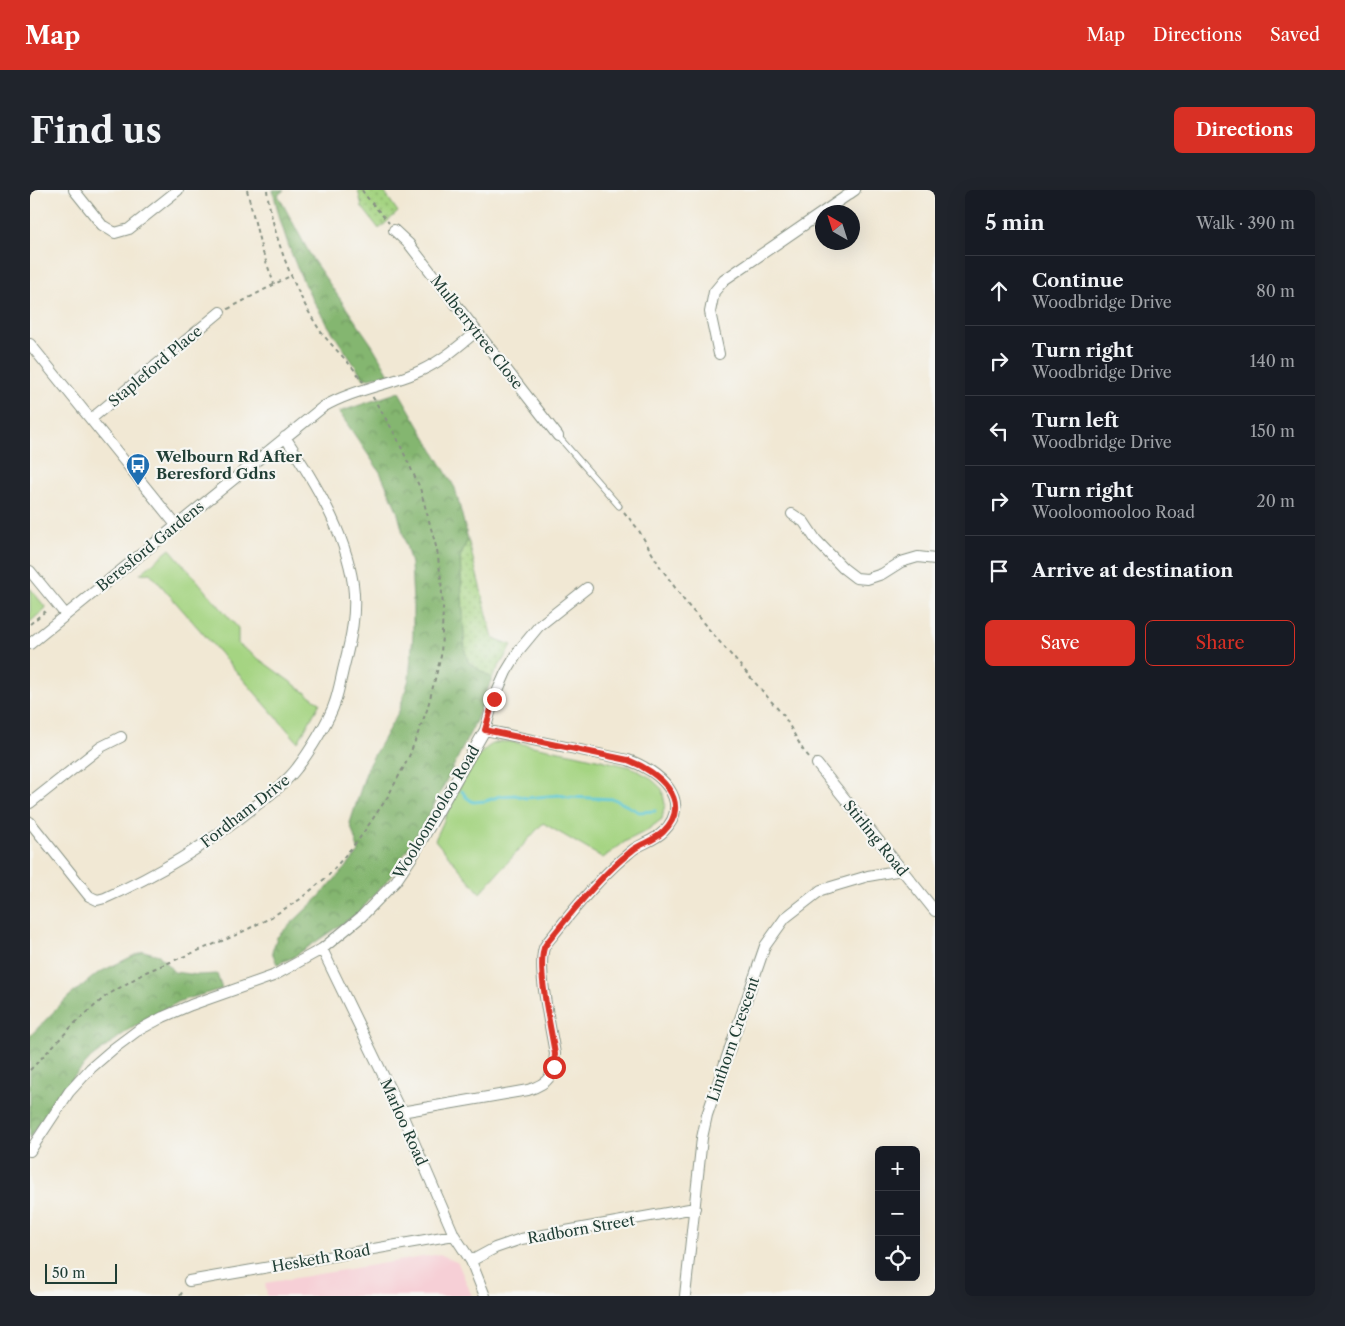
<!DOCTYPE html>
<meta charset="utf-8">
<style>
body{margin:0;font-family:"Libre Caslon Text",serif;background:#20242c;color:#f1f3f6}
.controls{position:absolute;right:15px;bottom:15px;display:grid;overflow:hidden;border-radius:8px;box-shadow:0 5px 20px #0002}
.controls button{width:45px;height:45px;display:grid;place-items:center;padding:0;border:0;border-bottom:1px solid #363941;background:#171b24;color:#f1f3f6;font:25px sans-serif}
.compass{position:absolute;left:785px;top:15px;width:45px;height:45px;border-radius:50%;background:#171b24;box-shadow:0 5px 20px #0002;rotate:321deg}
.scale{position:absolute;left:15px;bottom:12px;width:72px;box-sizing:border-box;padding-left:5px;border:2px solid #1f3d34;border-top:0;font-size:14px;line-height:18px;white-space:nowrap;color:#1f3d34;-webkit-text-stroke:4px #f6f6f2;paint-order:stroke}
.stop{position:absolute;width:15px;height:15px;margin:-11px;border:4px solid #d93025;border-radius:50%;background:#fff}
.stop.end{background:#d93025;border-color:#fff;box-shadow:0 1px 5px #0008}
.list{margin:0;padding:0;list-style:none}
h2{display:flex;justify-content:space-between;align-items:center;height:65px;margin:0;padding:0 20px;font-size:21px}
h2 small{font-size:16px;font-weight:400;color:#9ea1a6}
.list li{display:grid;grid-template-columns:32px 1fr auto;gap:15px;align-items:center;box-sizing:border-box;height:70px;padding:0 20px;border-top:1px solid #363941}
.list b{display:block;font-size:19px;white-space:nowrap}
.list p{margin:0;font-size:16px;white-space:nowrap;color:#9ea1a6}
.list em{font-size:16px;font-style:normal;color:#9ea1a6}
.actions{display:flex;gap:10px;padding:15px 20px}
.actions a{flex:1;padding:11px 0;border:1px solid #d93025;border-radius:8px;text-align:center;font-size:18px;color:#d93025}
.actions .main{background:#d93025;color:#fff}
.icon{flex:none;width:28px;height:28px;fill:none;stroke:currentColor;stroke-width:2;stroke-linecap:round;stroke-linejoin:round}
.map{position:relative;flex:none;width:905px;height:1106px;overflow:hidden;border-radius:8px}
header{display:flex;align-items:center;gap:30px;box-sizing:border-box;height:70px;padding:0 25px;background:#d93025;color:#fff}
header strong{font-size:24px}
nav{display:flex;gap:28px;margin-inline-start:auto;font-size:18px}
.intro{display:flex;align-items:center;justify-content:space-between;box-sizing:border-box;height:120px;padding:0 30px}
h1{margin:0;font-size:35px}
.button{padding:12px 22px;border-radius:8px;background:#d93025;color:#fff;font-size:18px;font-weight:700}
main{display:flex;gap:30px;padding:0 30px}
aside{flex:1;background:#171b24;border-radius:8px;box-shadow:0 5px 20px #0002}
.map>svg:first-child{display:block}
.built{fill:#f6cfd6}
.grass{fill:url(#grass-dots);stroke:#62885b}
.forest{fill:url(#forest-crowns);stroke:#527a52}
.park{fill:#a5d482;stroke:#62885b}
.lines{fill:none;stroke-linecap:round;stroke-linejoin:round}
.stream{stroke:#5bc7d3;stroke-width:3}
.lane-casing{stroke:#889284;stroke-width:7}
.street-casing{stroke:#889284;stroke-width:12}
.path{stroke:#889284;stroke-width:2;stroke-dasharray:4 4;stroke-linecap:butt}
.lane{stroke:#fff;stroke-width:5}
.street{stroke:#fff;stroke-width:10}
.route{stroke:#d93025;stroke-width:6}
.labels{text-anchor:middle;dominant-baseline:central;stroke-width:4.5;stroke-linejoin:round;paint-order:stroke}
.street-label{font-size:15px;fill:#1f3d34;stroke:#f6f6f2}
.poi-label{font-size:15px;font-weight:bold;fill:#1f3d34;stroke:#f6f6f2;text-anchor:start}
</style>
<header>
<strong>Map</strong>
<nav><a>Map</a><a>Directions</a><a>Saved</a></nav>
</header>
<div class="intro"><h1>Find us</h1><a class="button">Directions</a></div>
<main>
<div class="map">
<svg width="905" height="1106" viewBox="0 0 905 1106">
<defs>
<pattern id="grass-dots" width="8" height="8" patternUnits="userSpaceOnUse" patternTransform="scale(1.25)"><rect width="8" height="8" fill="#a5d482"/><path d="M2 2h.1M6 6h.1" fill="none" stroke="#86ad6b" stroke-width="1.8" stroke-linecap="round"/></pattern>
<pattern id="forest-crowns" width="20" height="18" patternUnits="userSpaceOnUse" patternTransform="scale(1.25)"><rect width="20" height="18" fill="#84b670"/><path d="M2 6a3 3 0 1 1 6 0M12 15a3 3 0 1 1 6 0" fill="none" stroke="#6b955d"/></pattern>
</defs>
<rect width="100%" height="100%" fill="#f6f6f2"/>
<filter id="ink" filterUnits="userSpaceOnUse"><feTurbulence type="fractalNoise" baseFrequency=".02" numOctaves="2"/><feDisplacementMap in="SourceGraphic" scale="10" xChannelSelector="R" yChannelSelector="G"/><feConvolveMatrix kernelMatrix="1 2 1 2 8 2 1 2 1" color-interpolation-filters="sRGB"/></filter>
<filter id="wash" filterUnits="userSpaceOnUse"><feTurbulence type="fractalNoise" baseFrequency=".0096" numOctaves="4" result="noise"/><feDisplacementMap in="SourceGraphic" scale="20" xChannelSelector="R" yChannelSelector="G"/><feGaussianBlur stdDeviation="1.12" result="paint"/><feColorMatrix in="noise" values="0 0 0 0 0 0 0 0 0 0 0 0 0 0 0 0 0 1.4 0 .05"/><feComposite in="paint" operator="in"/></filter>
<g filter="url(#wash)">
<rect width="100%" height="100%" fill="#f1e8d4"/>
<path class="built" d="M410,1064L428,1073L442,1106H237L235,1093Z"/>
<path class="grass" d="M328,0H353L368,22L349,39L332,17Z
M438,349L463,448L482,455L462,488L439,473L434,461L430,367Z"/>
<path class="forest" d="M243,0H254L248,5L283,70L342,155L359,184L334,189C311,155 287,122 270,84C258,57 249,29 243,0Z
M369,202L425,298L438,349L430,367L435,461L439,473L462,488L445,533L402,619L359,689L328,723L262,768L247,774L242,762L247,747L289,707L329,662L320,633L338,576L369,521L379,489L383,445V412L381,374L367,320L350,282L309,222Z
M113,761L129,765L144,782L168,785L187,784L192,799L150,811L97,841L61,868L30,902L0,948V846L37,808L68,783Z"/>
<path class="park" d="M140,359L208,438V454L290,513L268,552L120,383L110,384Z
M0,398L16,418L0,432Z
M482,552L545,564L601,577L619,587L632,599L635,614L632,629L616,641L596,651L573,668L513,633L450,703L405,650C416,628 442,558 466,553C471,551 477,552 482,552Z"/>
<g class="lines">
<path class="stream" d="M432,601L436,607L443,612L456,611L470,606L485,605L496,608L530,605L538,607L584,609L609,622L625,621"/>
</g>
</g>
<g filter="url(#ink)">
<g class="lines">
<g class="lane-casing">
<path id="lane" d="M528,246L589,316"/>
</g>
<g class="street-casing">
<path id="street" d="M44,0L72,35L85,43L99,39L148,0
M364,40L379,54L528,246
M0,154L146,335
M689,164L680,122L684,102L694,90L825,0
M61,229L190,122
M762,324L774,332L786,350L813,378L826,388L837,389L852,384L871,372L888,367L905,369
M0,381L36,425
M0,454L293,217C324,199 359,195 390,181C412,171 429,156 447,141
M787,574L905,721
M0,613L71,557L91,547
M0,632L59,706L67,710L75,708C127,685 178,654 223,618C238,606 255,594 267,578C278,564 300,529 305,512C309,500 311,488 314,476C321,449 327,422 323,394C315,341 284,291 255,247
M292,759L371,922L424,1045L441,1071L455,1106
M371,922L498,900C520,893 523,886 525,864C521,838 507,781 514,758C516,753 522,747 525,743C544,719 569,689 592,669C596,666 600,662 604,659C613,653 625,650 633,642C665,611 628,580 598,570L455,540
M0,961L39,902L61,878L83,859L107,841L133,827L161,815L243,786L292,759L331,727L366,691L384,664L455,540L464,509L476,482L490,459L509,436L557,398
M441,1071L465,1058L491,1049L665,1018
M159,1091L424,1045
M655,1106L672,948L677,925L735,756L755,728L791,700L838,686L872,680"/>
</g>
<path class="path" d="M217,0L231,57L244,94
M237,0C242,45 266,105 291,142C304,159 321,173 333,192
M332,0L335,5L359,33
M198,119L262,85
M594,322L608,339L629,375L656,413L754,526L773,560L780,568
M0,434L18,419
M0,880L45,833L76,806L116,782L204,746L238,729L269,710L298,686L329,649L357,608L378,569L397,520L411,466L413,418L411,389L407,360L390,298L365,244L342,206
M150,1106L154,1099"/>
<use href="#lane" class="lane"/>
<use href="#street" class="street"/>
</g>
</g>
<g class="lines" filter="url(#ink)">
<path class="route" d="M464,509L455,540L598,570C627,581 665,611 633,642C625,650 613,653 604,659C600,662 596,666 592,669C569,689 544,719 525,743C522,747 516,753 514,758C507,781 521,838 525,864L524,877"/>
</g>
<defs>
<g id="bus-pin" transform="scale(1.25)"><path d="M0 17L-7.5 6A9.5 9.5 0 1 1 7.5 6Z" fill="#1f6fb2" stroke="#f6f6f2"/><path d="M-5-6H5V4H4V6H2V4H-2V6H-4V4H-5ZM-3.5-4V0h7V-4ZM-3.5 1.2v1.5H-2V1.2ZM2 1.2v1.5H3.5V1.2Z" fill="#fff"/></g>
</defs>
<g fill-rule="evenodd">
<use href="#bus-pin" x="108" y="275"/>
</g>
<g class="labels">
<g class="street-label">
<text transform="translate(447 142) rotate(52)">Mulberrytree Close</text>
<text transform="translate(125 176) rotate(-40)">Stapleford Place</text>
<text transform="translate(120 356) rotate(-39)">Beresford Gardens</text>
<text transform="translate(215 621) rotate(-38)">Fordham Drive</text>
<text transform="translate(406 622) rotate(-59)">Wooloomooloo Road</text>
<text transform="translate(846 648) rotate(51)">Stirling Road</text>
<text transform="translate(703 849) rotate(-71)">Linthorn Crescent</text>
<text transform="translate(374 932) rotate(66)">Marloo Road</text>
<text transform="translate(551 1039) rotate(-10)">Radborn Street</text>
<text transform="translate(291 1068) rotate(-10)">Hesketh Road</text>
</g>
<g class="poi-label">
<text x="126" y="266">Welbourn Rd After<tspan x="126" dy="17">Beresford Gdns</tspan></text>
</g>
</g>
</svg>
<div class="controls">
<button>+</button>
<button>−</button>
<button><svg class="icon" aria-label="locate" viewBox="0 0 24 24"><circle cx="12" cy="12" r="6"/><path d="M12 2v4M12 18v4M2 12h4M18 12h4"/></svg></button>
</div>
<svg class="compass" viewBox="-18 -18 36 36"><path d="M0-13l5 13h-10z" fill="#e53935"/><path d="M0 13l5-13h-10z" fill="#9ea1a6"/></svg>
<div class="scale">50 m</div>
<div class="stop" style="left:524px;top:877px"></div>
<div class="stop end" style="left:464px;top:509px"></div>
</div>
<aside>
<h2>5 min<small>Walk · 390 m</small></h2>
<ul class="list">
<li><svg class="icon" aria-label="ahead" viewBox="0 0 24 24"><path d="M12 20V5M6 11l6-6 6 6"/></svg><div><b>Continue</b><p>Woodbridge Drive</p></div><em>80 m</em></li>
<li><svg class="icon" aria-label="right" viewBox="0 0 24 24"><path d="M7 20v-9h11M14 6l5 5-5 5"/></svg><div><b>Turn right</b><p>Woodbridge Drive</p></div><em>140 m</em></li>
<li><svg class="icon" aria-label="left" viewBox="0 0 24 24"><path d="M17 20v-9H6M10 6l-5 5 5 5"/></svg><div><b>Turn left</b><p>Woodbridge Drive</p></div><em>150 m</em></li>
<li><svg class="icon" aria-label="right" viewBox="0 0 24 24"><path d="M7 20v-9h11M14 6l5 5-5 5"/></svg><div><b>Turn right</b><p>Wooloomooloo Road</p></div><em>20 m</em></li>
<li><svg class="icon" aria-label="arrive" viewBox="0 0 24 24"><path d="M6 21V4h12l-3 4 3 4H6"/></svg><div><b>Arrive at destination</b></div></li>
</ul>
<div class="actions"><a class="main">Save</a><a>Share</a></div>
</aside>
</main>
